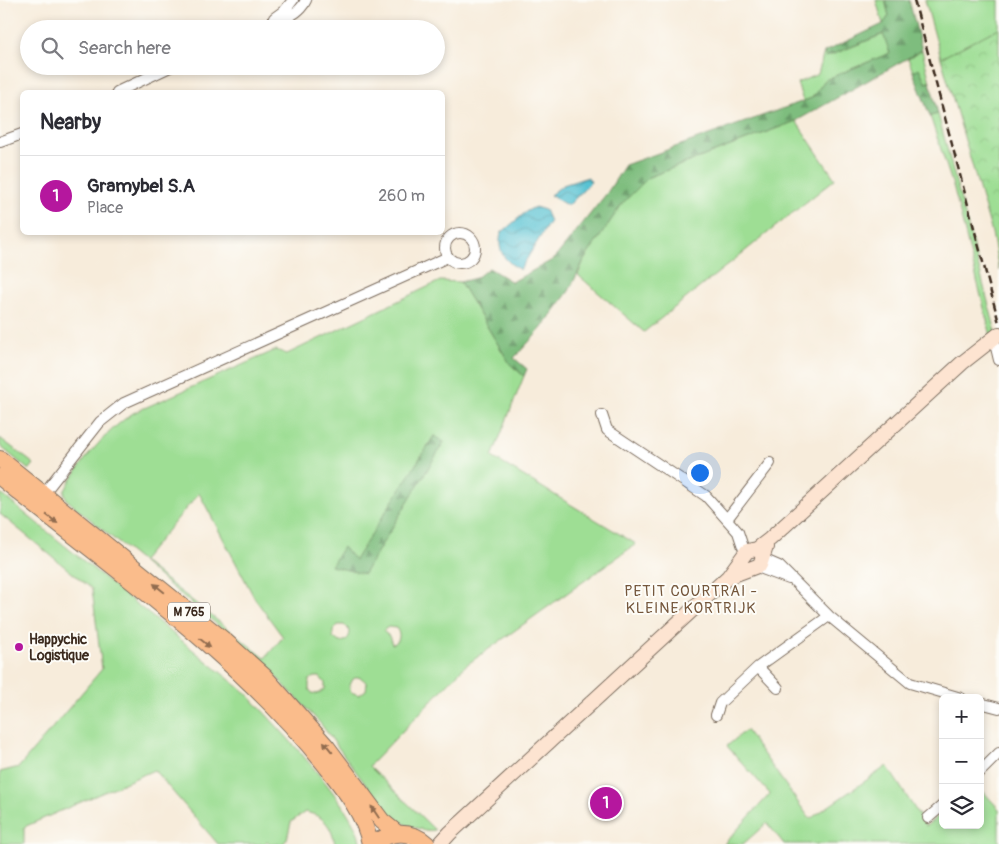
<!DOCTYPE html>
<meta charset="utf-8">
<style>
body{margin:0;font-family:Pangolin,sans-serif;background:#f7f7f7;color:#2b2b33}
.controls{position:absolute;right:15px;bottom:15px;display:grid;overflow:hidden;border-radius:8px;box-shadow:0 2px 8px #0003}
.controls button{width:45px;height:45px;display:grid;place-items:center;padding:0;border:0;border-bottom:1px solid #e1e1e2;background:#fff;color:#2b2b33;font:25px sans-serif}
.you{position:absolute;left:699px;top:472px;width:18px;height:18px;margin:-12px;border:4px solid #fff;border-radius:50%;background:#1a73e8;box-shadow:0 0 0 8px #1a73e833}
.badge{display:grid;place-items:center;width:32px;height:32px;border-radius:50%;background:#b5179e;color:#fff;font-size:16px;font-weight:700}
.pin{position:absolute;translate:-50% -50%;border:2px solid #fff;box-shadow:0 1px 5px #0006}
.list{margin:0;padding:0;list-style:none}
h2{display:flex;justify-content:space-between;align-items:center;height:65px;margin:0;padding:0 20px;font-size:21px}
h2 small{font-size:16px;font-weight:400;color:#7c7c81}
.list li{display:grid;grid-template-columns:32px 1fr auto;gap:15px;align-items:center;box-sizing:border-box;height:80px;padding:0 20px;border-top:1px solid #e1e1e2}
.list b{display:block;font-size:19px;white-space:nowrap}
.list p{margin:0;font-size:16px;white-space:nowrap;color:#7c7c81}
.list em{font-size:16px;font-style:normal;color:#7c7c81}
.icon{flex:none;width:28px;height:28px;fill:none;stroke:currentColor;stroke-width:2;stroke-linecap:round;stroke-linejoin:round}
.map{position:relative;flex:none;width:999px;height:844px;overflow:hidden}
.search{position:absolute;background:#fff;box-shadow:0 2px 8px #0003;left:20px;top:20px;width:425px;height:55px;display:flex;align-items:center;gap:12px;box-sizing:border-box;padding:0 18px;border-radius:28px;color:#7c7c81;font-size:19px}
.panel{position:absolute;background:#fff;box-shadow:0 2px 8px #0003;left:20px;top:90px;width:425px;height:145px;border-radius:8px}
.map>svg:first-child{display:block}
.green{fill:#9ede94;stroke:#6c8459;fill-rule:evenodd}
.forest{fill:url(#forest-firs);stroke:#5c744e}
.park{fill:url(#park-crowns);stroke:#6c8459}
.water{fill:url(#water-waves);stroke:#4a7678}
.lines{fill:none;stroke-linecap:round;stroke-linejoin:round}
.street-casing{stroke:#7d6e60;stroke-width:12}
.secondary-casing{stroke:#7d6e60;stroke-width:16}
.primary-casing{stroke:#7d6e60;stroke-width:18}
.street{stroke:#fff;stroke-width:10}
.secondary{stroke:#fde4d1;stroke-width:14}
.primary{stroke:#fabc8b;stroke-width:16}
.rail{stroke:#3b2a1e;stroke-width:2.5;stroke-dasharray:8 4;stroke-linecap:butt}
.oneway{fill:#916c4f}
.poi-dot{fill:#b5179e;stroke:#fdfcf7;stroke-width:2}
.labels{text-anchor:middle;dominant-baseline:central;stroke-width:4;stroke-linejoin:round;paint-order:stroke}
.shield{fill:#fdfcf7;stroke:#75695f;stroke-width:1}
.shield-label{font-size:12px;font-weight:bold;fill:#3b2a1e}
.poi-label{font-size:14px;font-weight:bold;fill:#3b2a1e;stroke:#fdfcf7;text-anchor:start}
.neighbourhood-label{font-size:15px;letter-spacing:1px;fill:#74563b;stroke:#fdfcf7}
</style>
<div class="map">
<svg width="999" height="844" viewBox="0 0 999 844">
<defs>
<pattern id="forest-firs" width="22" height="20" patternUnits="userSpaceOnUse" patternTransform="scale(1.25)"><rect width="22" height="20" fill="#7ebd7e"/><path d="M5 1l3.5 6h-7zM16 11l3.5 6h-7z" fill="#689a67"/></pattern>
<pattern id="park-crowns" width="20" height="18" patternUnits="userSpaceOnUse" patternTransform="scale(1.25)"><rect width="20" height="18" fill="#9ede94"/><path d="M2 6a3 3 0 1 1 6 0M12 15a3 3 0 1 1 6 0" fill="none" stroke="#89bf7f"/></pattern>
<pattern id="water-waves" width="16" height="10" patternUnits="userSpaceOnUse" patternTransform="scale(1.25)"><rect width="16" height="10" fill="#58c2d3"/><path d="M0 5q4-4 8 0t8 0" fill="none" stroke="#4a9eab"/></pattern>
</defs>
<rect width="100%" height="100%" fill="#fdfcf7"/>
<filter id="ink" filterUnits="userSpaceOnUse"><feTurbulence type="fractalNoise" baseFrequency=".02" numOctaves="2"/><feDisplacementMap in="SourceGraphic" scale="10" xChannelSelector="R" yChannelSelector="G"/><feConvolveMatrix kernelMatrix="1 2 1 2 8 2 1 2 1" color-interpolation-filters="sRGB"/></filter>
<filter id="wash" filterUnits="userSpaceOnUse"><feTurbulence type="fractalNoise" baseFrequency=".0096" numOctaves="4" result="noise"/><feDisplacementMap in="SourceGraphic" scale="20" xChannelSelector="R" yChannelSelector="G"/><feGaussianBlur stdDeviation="1.12" result="paint"/><feColorMatrix in="noise" values="0 0 0 0 0 0 0 0 0 0 0 0 0 0 0 0 0 1.4 0 .05"/><feComposite in="paint" operator="in"/></filter>
<g filter="url(#wash)">
<rect width="100%" height="100%" fill="#f7ecdb"/>
<path class="green" d="M876,0H885L889,16L883,24Z
M925,0H999V28L941,58Z
M884,34L890,53L825,80L812,98L803,101L797,83L818,74L824,52L826,57Z
M922,50L930,82L926,83L919,69L913,72L908,58Z
M938,114L996,332L991,336L954,189L930,116Z
M796,121L835,179L644,332L578,275L584,260L622,204L649,177Z
M440,281L460,282L510,364L524,376L492,457L636,544L465,666L369,766L435,830C424,833 398,822 389,816L320,723L262,662L67,500L64,492C80,462 105,432 133,413L276,350L287,354ZM434,436L444,442L364,573L355,561ZM199,493L255,599L283,637L265,658L142,561ZM338,625H344L350,631C350,638 346,642 339,642L333,637V631ZM388,627L396,628C401,634 400,643 392,644L389,636L383,631ZM314,677H320L325,683V689L318,694L312,693L309,689V680ZM358,677C365,679 368,683 366,690L359,695L351,692L349,687L353,679Z
M0,438L34,464L29,470L0,446Z
M0,493L246,693C269,718 362,814 360,844H335C331,825 324,816 305,812L291,822L287,839L283,844H271L267,841L264,844H218L154,770L24,827V844H0V772L19,767L102,669L92,589L0,514Z
M746,730L810,819L887,766L926,826L943,812V825H980V788L999,809V844H784L767,823L743,844H724L770,794L727,746Z"/>
<path class="forest" d="M885,0H909L922,50L796,121L649,177L622,204L584,260L569,291L541,329L514,358L527,369L524,376L510,364L460,282L476,278L489,268L512,282L554,259L607,193L625,165L812,98L825,80L890,53L883,34L826,57L824,52L883,24L889,16Z
M919,68L926,83L930,82L938,114L930,116L913,72Z
M434,436L444,442L364,574L331,566L343,547L355,560Z"/>
<path class="park" d="M999,28V271L992,233L941,58Z"/>
<path class="water" d="M588,177L591,182L568,206L550,195L563,185Z
M535,207L545,210L550,221L520,270C504,260 497,252 501,233L527,211Z"/>
</g>
<g filter="url(#ink)">
<g class="lines">
<g class="street-casing">
<path id="street" d="M274,18L285,10L293,0
M254,29C272,21 297,20 306,0
M117,92L172,66
M0,142L22,134
M445 248a15 15 0 1 1 30 0a15 15 0 1 1-30 0Z
M994,339L999,360
M602,415L607,430L706,496L738,532L745,553
M41,497L100,422L124,403L448,257
M727,519L770,463
M763,559L779,566L829,616L910,683L961,698
M757,567L789,579
M758,667L778,688
M980,703L999,708
M716,715L720,703L758,667L829,616
M980,772L999,753
M928,818L943,805"/>
</g>
<g class="secondary-casing">
<path id="secondary" d="M757,549L770,539L962,363L999,334
M728,577L760,565L766,547
M440,844L450,833L728,577L747,551L757,549L763,555"/>
</g>
<g class="primary-casing">
<path id="primary" d="M0,459L225,641L265,677L327,747L382,821L398,834
M0,477C112,568 235,652 326,766C344,789 365,815 370,844
M374,844C390,831 411,830 427,844"/>
</g>
<use href="#street" class="street"/>
<use href="#secondary" class="secondary"/>
<use href="#primary" class="primary"/>
<path class="rail" d="M914,0L999,323"/>
</g>
<defs><path id="oneway-solid" d="M-6-.8H1V-3.2L6.5 0L1 3.2V.8H-6Z" transform="scale(1.25)"/></defs>
<g class="oneway">
<use href="#oneway-solid" transform="translate(52 519) rotate(38)"/>
<use href="#oneway-solid" transform="translate(159 588) rotate(-141)"/>
<use href="#oneway-solid" transform="translate(205 643) rotate(40)"/>
<use href="#oneway-solid" transform="translate(328 747) rotate(-129)"/>
<use href="#oneway-solid" transform="translate(375 812) rotate(-124)"/>
</g>
</g>
<circle class="poi-dot" cx="19" cy="647" r="5"/>
<g class="labels">
<rect class="shield" x="168" y="602.5" width="42" height="19" rx="4"/>
<g class="shield-label">
<text x="189" y="612">M 765</text>
</g>
<g class="poi-label">
<text x="29" y="639">Happychic<tspan x="29" dy="16">Logistique</tspan></text>
</g>
<g class="neighbourhood-label">
<text x="691" y="591">PETIT COURTRAI -<tspan x="691" dy="17">KLEINE KORTRIJK</tspan></text>
</g>
</g>
</svg>
<div class="controls">
<button>+</button>
<button>−</button>
<button><svg class="icon" aria-label="layers" viewBox="0 0 24 24"><path d="M12 4l9 5-9 5-9-5zM3 14l9 5 9-5"/></svg></button>
</div>
<div class="you"></div>
<div class="pin badge" style="left:606px;top:803px">1</div>
<div class="search"><svg class="icon" aria-label="search" viewBox="0 0 24 24"><circle cx="10" cy="10" r="6"/><path d="M15 15l6 6"/></svg>Search here</div>
<section class="panel">
<h2>Nearby<small></small></h2>
<ul class="list">
<li><span class="badge">1</span><div><b>Gramybel S.A</b><p>Place</p></div><em>260 m</em></li>
</ul>
</section>
</div>
